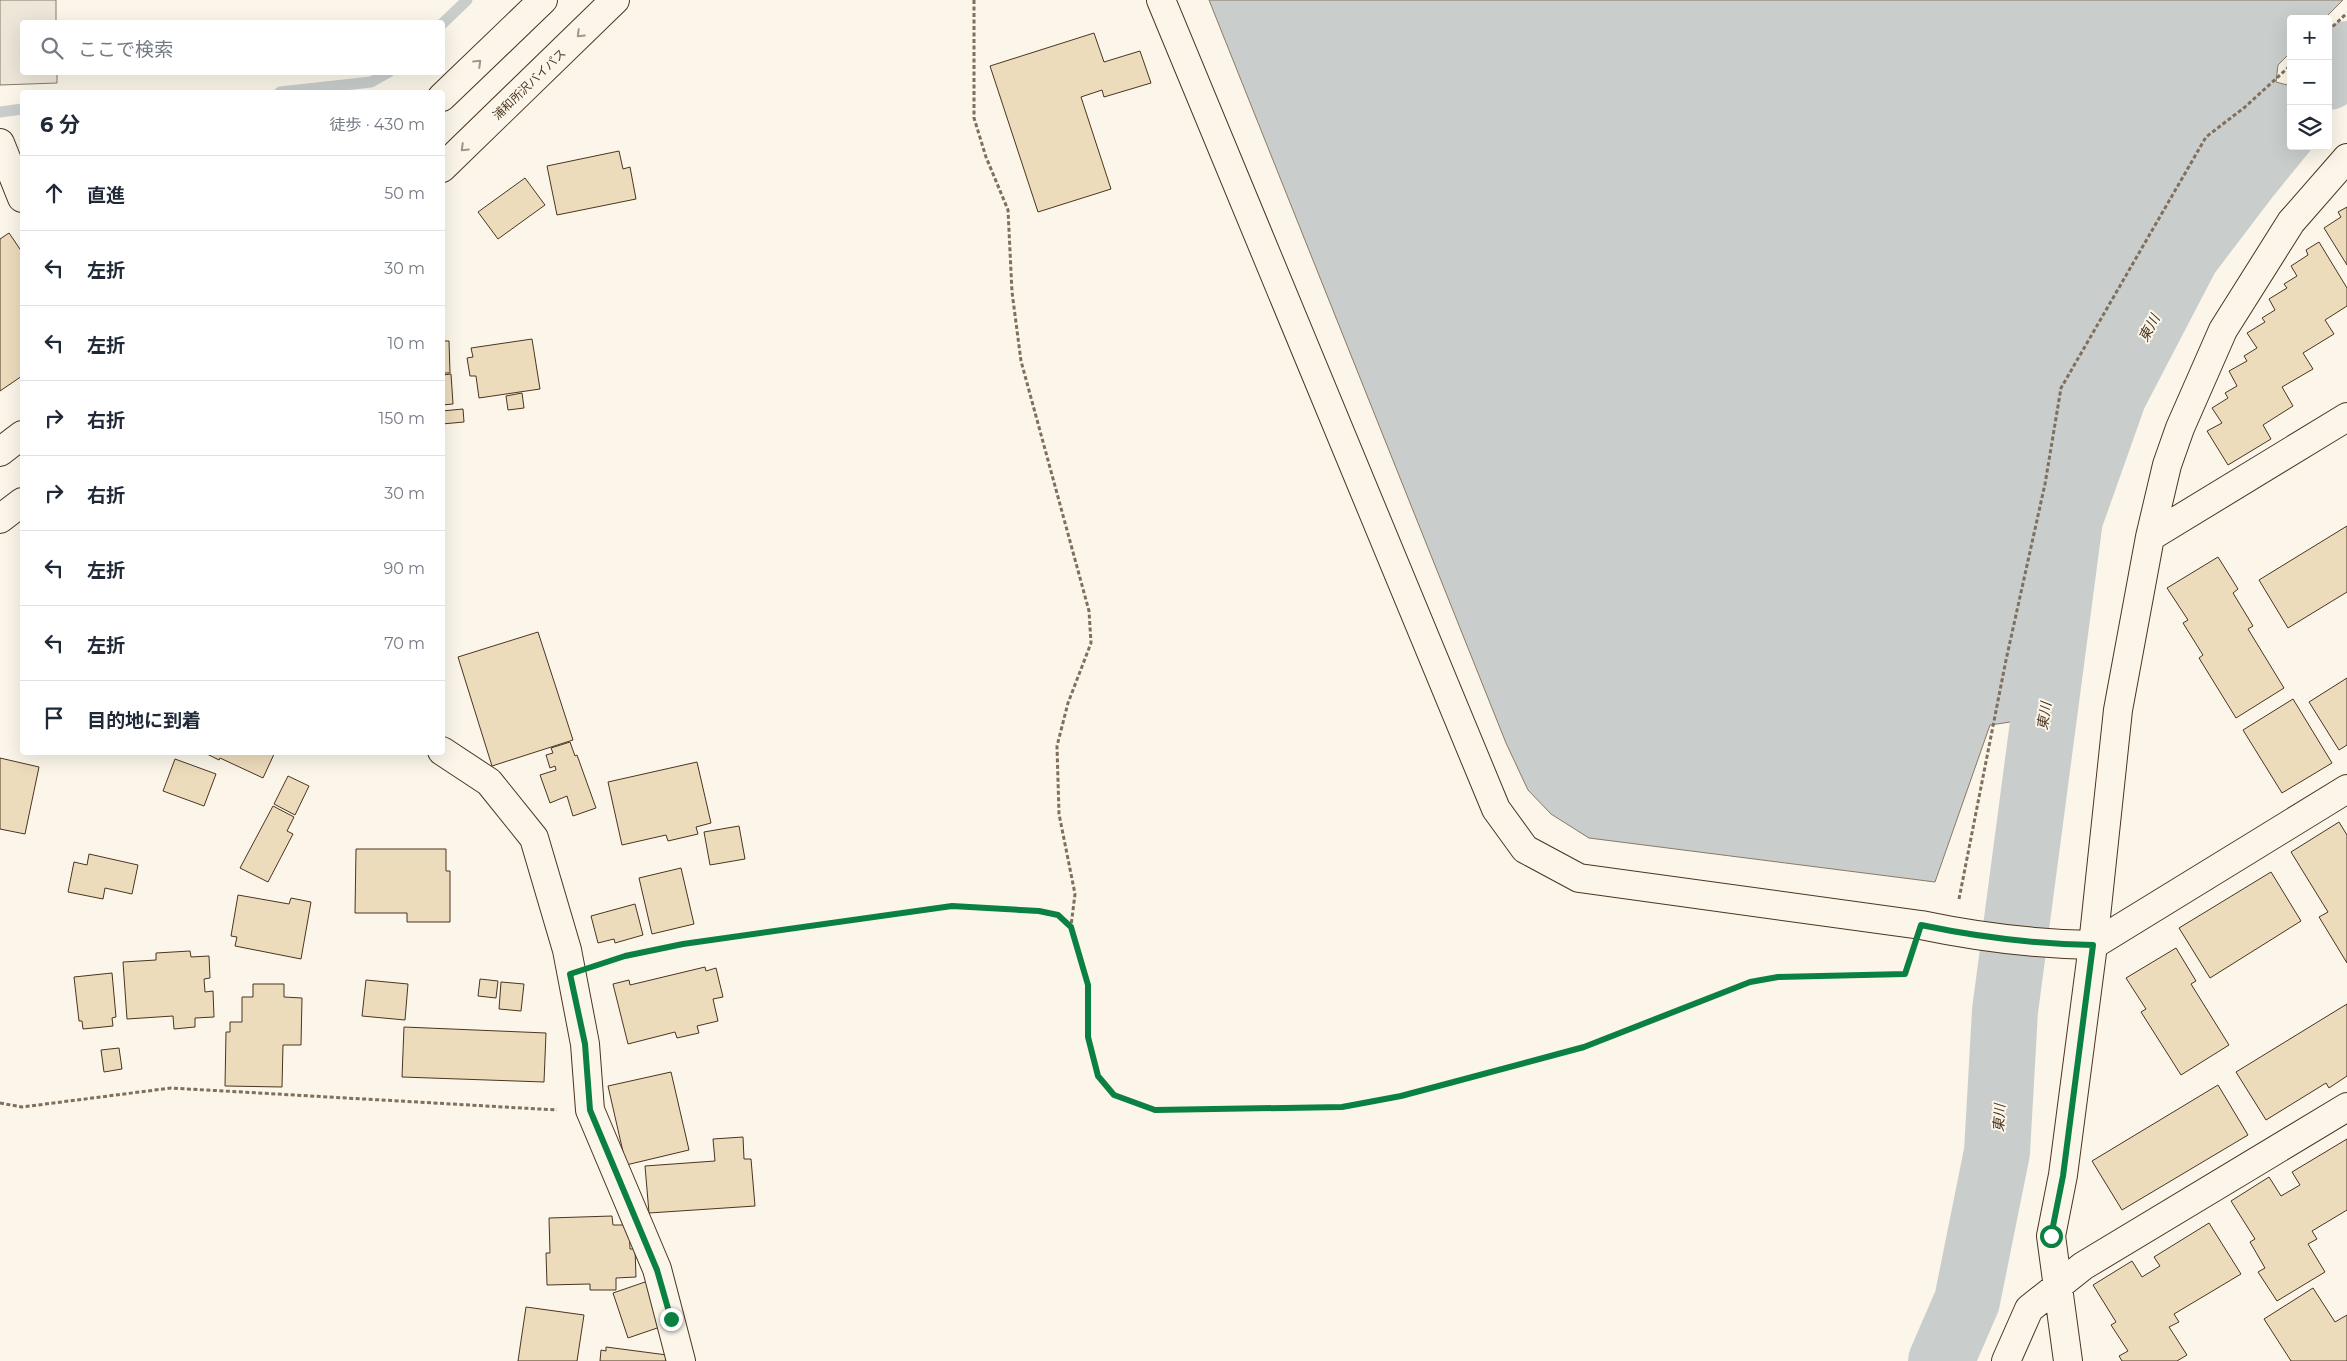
<!DOCTYPE html>
<html lang="ja">
<meta charset="utf-8">
<style>
body{margin:0;font-family:Montserrat,"Noto Sans JP",sans-serif;background:#f6f6f7;color:#1f2937}
.controls{position:absolute;right:15px;top:15px;display:grid;overflow:hidden;border-radius:5px;box-shadow:0 5px 20px #0002}
.controls button{width:45px;height:45px;display:grid;place-items:center;padding:0;border:0;border-bottom:1px solid #e0e1e3;background:#fff;color:#1f2937;font:25px sans-serif}
.stop{position:absolute;width:15px;height:15px;margin:-11px;border:4px solid #0b8043;border-radius:50%;background:#fff}
.stop.end{background:#0b8043;border-color:#fff;box-shadow:0 1px 5px #0008}
.list{margin:0;padding:0;list-style:none}
h2{display:flex;justify-content:space-between;align-items:center;height:65px;margin:0;padding:0 20px;font-size:21px}
h2 small{font-size:16px;font-weight:400;color:#747a83}
.list li{display:grid;grid-template-columns:32px 1fr auto;gap:15px;align-items:center;box-sizing:border-box;height:75px;padding:0 20px;border-top:1px solid #e0e1e3}
.list b{display:block;font-size:19px;white-space:nowrap}
.list em{font-size:16px;font-style:normal;color:#747a83}
.icon{flex:none;width:28px;height:28px;fill:none;stroke:currentColor;stroke-width:2;stroke-linecap:round;stroke-linejoin:round}
.map{position:relative;flex:none;width:2347px;height:1361px;overflow:hidden}
.search{position:absolute;background:#fff;box-shadow:0 5px 20px #0002;left:20px;top:20px;width:425px;height:55px;display:flex;align-items:center;gap:12px;box-sizing:border-box;padding:0 18px;border-radius:5px;color:#747a83;font-size:19px}
.panel{position:absolute;background:#fff;box-shadow:0 5px 20px #0002;left:20px;top:90px;width:425px;height:665px;border-radius:5px}
.map>svg:first-child{display:block}
.parking{fill:#ede7d9;stroke:#887966}
.water{fill:#c9cecd;stroke:#887966}
.lines{fill:none;stroke-linecap:round;stroke-linejoin:round}
.stream{stroke:#c9cecd;stroke-width:11}
.river{stroke:#c9cecd;stroke-width:66}
.building{fill:#ecdcbc;stroke:#4a3520}
.street-casing{stroke:#4a3520;stroke-width:30}
.secondary-casing{stroke:#4a3520;stroke-width:30}
.highway-casing{stroke:#4a3520;stroke-width:30}
.path{stroke:#7f6f5c;stroke-width:3;stroke-dasharray:4 2.5;stroke-linecap:butt}
.street{stroke:#fbf6e9;stroke-width:28}
.secondary{stroke:#fbf6e9;stroke-width:28}
.highway{stroke:#fbf6e9;stroke-width:28}
.oneway{stroke:#a29684}
.route{stroke:#0b8043;stroke-width:6}
.labels{text-anchor:middle;dominant-baseline:central;stroke-width:4;stroke-linejoin:round;paint-order:stroke}
.street-label{font-size:12px;fill:#4a3520;stroke:#fbf6e9}
.water-label{font-size:14px;font-style:italic;fill:#4a3520;stroke:#fbf6e9}
</style>
<div class="map">
<svg width="2347" height="1361" viewBox="0 0 2347 1361">
<rect width="100%" height="100%" fill="#fbf6e9"/>
<path class="parking" d="M0,0H56V22H22V72L57,73V83L0,85Z"/>
<path class="water" d="M1209,0H2343L2324,19H2291V52L2278,65L2276,82L2291,86V103L2241,157L2159,268L2106,363L2044,551L2024,720L1990,725L1935,882L1589,838L1551,814L1528,790L1506,743Z"/>
<g class="lines">
<path class="stream" d="M442,24L467,0
M280,92L371,82L389,72
M0,112L22,109"/>
<path class="river" d="M2328,77L2347,54
M1941,1361L1967,1301L1997,1152L2005,1011L2070,519L2114,395L2187,255L2244,180L2291,122"/>
</g>
<path class="building" d="M1094,33L1104,62L1140,51L1151,83L1104,97L1102,90L1081,97L1111,189L1038,212L990,66Z
M619,151L623,169L630,167L636,199L557,215L547,166Z
M525,178L545,205L498,239L478,212Z
M2347,207V265L2324,228L2341,217L2338,212Z
M9,233L22,252V376L0,391V239Z
M2319,242L2347,288V306L2325,320L2334,334L2303,353L2313,369L2282,387L2293,406L2263,425L2271,439L2228,465L2207,431L2222,423L2212,408L2228,398L2225,393L2237,386L2229,371L2247,361L2244,356L2257,348L2247,333L2265,322L2262,318L2275,310L2269,299L2287,288L2284,284L2297,276L2291,266L2308,255L2306,250Z
M532,339L540,389L479,398L476,376H470L467,358L473,357L471,348Z
M442,341H449L450,373H442Z
M451,374L453,404L442,405V375Z
M522,393L524,408L508,410L506,396Z
M463,409L464,422L442,424V411Z
M2347,526V592L2288,628L2259,580Z
M2218,557L2238,589L2233,593L2253,626L2248,629L2284,688L2236,718L2199,658L2203,655L2183,623L2188,620L2167,588Z
M538,632L573,740L492,766L458,657Z
M2347,678V745L2339,750L2309,702Z
M2293,699L2332,763L2282,793L2243,730Z
M570,742L575,756L577,755L596,808L573,816L567,796L550,803L540,775L556,770L555,766L550,768L546,755L553,753L551,748Z
M203,752H275L263,778L220,758L219,760Z
M0,758L39,767L25,834L0,829Z
M175,759L216,774L204,806L163,791Z
M697,762L711,823L696,827L698,834L668,841L666,835L622,845L608,782Z
M288,776L309,786L295,815L274,804Z
M273,806L294,817L287,831L293,834L268,882L240,868Z
M2339,822L2347,835V963L2319,917L2328,912L2291,852Z
M739,826L745,859L710,865L704,832Z
M356,849H446V871H450V922H407V913H355Z
M89,854L138,865L132,894L105,888L103,899L68,892L74,862L87,865Z
M681,868L694,924L652,934L639,878Z
M2271,872L2301,921L2210,978L2179,928Z
M238,895L289,904L291,898L311,902L301,959L235,946L237,937L231,936Z
M635,904L643,935L615,943L614,939L598,943L591,916Z
M2176,948L2196,981L2191,984L2229,1045L2181,1075L2141,1012L2146,1009L2126,978Z
M190,951L191,957L209,956L210,978L204,979L205,992L213,991L214,1017L195,1018V1027L174,1029L173,1016L127,1019L123,962L156,960V953Z
M705,967L706,971L716,968L723,997L713,999L718,1021L697,1026L699,1033L677,1038L675,1032L628,1044L613,984L629,980L630,985Z
M112,973L116,1017L112,1018L113,1026L83,1029L82,1021H79L74,977Z
M480,979L498,981L496,998L478,996Z
M366,980L408,984L405,1020L362,1016Z
M501,982L524,984L521,1011L499,1009Z
M253,984H284V997L302,998L301,1045H283L282,1087L225,1086L226,1032H230V1022H242V997H253Z
M2347,1004V1076L2329,1088L2326,1083L2266,1120L2236,1072Z
M404,1027L546,1033L544,1082L402,1077Z
M119,1048L122,1069L104,1072L101,1050Z
M671,1072L689,1150L626,1165L608,1086Z
M2218,1085L2248,1135L2122,1210L2092,1161Z
M743,1137L744,1159H751L755,1206L649,1213L645,1166L715,1161L713,1139Z
M2347,1139V1210L2312,1231L2317,1239L2308,1244L2325,1272L2277,1301L2258,1272L2265,1268L2250,1242L2255,1239L2231,1201L2269,1177L2281,1196L2300,1185L2292,1172Z
M612,1216L613,1225H629L630,1249H635L636,1277L616,1278V1290H590V1284L547,1285L546,1253H550L549,1218Z
M2209,1223L2241,1274L2174,1314L2179,1322L2169,1327L2187,1355L2177,1361H2122L2119,1356L2128,1351L2111,1325L2116,1322L2093,1285L2132,1261L2142,1277L2160,1266L2154,1257Z
M648,1281L663,1326L628,1338L613,1293Z
M2313,1288L2335,1322L2347,1315V1361H2291L2264,1319Z
M526,1307L584,1315L577,1361H518Z
M606,1347L667,1355L666,1361H600L601,1350L606,1351Z"/>
<g class="lines">
<g class="street-casing">
<path id="street" d="M1161,0L1496,809L1525,849L1579,878L1921,925C1978,937 2035,944 2093,945
M0,143L22,198
M2150,537L2347,417
M442,751L489,782L534,838L567,950L585,1044L590,1110L657,1269L681,1361
M2006,1361L2029,1309L2083,1266L2347,1107
M2068,1361L2051,1236L2063,1175L2093,945L2118,710L2150,537L2167,465L2180,428L2223,330L2291,222L2347,158"/>
</g>
<g class="secondary-casing">
<path id="secondary" d="M2093,945L2347,789"/>
</g>
<g class="highway-casing">
<path id="highway" d="M442,97L543,0
M442,168L615,0
M0,452L22,435
M0,519L22,502"/>
</g>
<path class="path" d="M974,0V118L986,157L1008,210L1012,292L1021,361L1089,611L1091,643L1068,703L1057,746L1059,814L1075,894L1071,926
M2328,31L2347,13
M1959,899L2006,660L2045,484L2061,388L2206,137L2245,107L2291,65
M604,963L625,956L683,944L952,906L1039,911L1058,915L1071,927L1088,985V1037L1098,1076L1114,1095L1155,1110L1342,1107L1401,1096L1584,1047L1750,983L1778,977L1905,975L1911,956
M0,1103L22,1107L171,1088L557,1110"/>
<use href="#street" class="street"/>
<use href="#secondary" class="secondary"/>
<use href="#highway" class="highway"/>
</g>
<defs><path id="oneway-chevron" d="M-2-3.5L2.5 0L-2 3.5" fill="none" stroke-width="1.6" stroke-linecap="round" stroke-linejoin="round" transform="scale(1.25)"/></defs>
<g class="oneway">
<use href="#oneway-chevron" transform="translate(580 34) rotate(136)"/>
<use href="#oneway-chevron" transform="translate(478 63) rotate(-44)"/>
<use href="#oneway-chevron" transform="translate(464 148) rotate(136)"/>
</g>
<g class="lines">
<path class="route" d="M671,1319L657,1270L590,1110L585,1044L570,974L625,956L683,944L952,906L1039,911L1058,915L1071,927L1088,985V1037L1098,1076L1114,1095L1155,1110L1342,1107L1401,1096L1584,1047L1750,982L1778,977L1905,974L1921,925C1978,937 2034,944 2093,945L2063,1176L2051,1236"/>
</g>
<g class="labels">
<g class="street-label">
<text transform="translate(529 84) rotate(-44)">浦和所沢バイパス</text>
</g>
<g class="water-label">
<text transform="translate(2149 328) rotate(-62)">東川</text>
<text transform="translate(2044 716) rotate(-82)">東川</text>
<text transform="translate(1999 1118) rotate(-87)">東川</text>
</g>
</g>
</svg>
<div class="controls">
<button>+</button>
<button>−</button>
<button><svg class="icon" aria-label="layers" viewBox="0 0 24 24"><path d="M12 4l9 5-9 5-9-5zM3 14l9 5 9-5"/></svg></button>
</div>
<div class="stop" style="left:2051px;top:1236px"></div>
<div class="stop end" style="left:671px;top:1319px"></div>
<div class="search"><svg class="icon" aria-label="search" viewBox="0 0 24 24"><circle cx="10" cy="10" r="6"/><path d="M15 15l6 6"/></svg>ここで検索</div>
<section class="panel">
<h2>6 分<small>徒歩 · 430 m</small></h2>
<ul class="list">
<li><svg class="icon" aria-label="ahead" viewBox="0 0 24 24"><path d="M12 20V5M6 11l6-6 6 6"/></svg><div><b>直進</b></div><em>50 m</em></li>
<li><svg class="icon" aria-label="left" viewBox="0 0 24 24"><path d="M17 20v-9H6M10 6l-5 5 5 5"/></svg><div><b>左折</b></div><em>30 m</em></li>
<li><svg class="icon" aria-label="left" viewBox="0 0 24 24"><path d="M17 20v-9H6M10 6l-5 5 5 5"/></svg><div><b>左折</b></div><em>10 m</em></li>
<li><svg class="icon" aria-label="right" viewBox="0 0 24 24"><path d="M7 20v-9h11M14 6l5 5-5 5"/></svg><div><b>右折</b></div><em>150 m</em></li>
<li><svg class="icon" aria-label="right" viewBox="0 0 24 24"><path d="M7 20v-9h11M14 6l5 5-5 5"/></svg><div><b>右折</b></div><em>30 m</em></li>
<li><svg class="icon" aria-label="left" viewBox="0 0 24 24"><path d="M17 20v-9H6M10 6l-5 5 5 5"/></svg><div><b>左折</b></div><em>90 m</em></li>
<li><svg class="icon" aria-label="left" viewBox="0 0 24 24"><path d="M17 20v-9H6M10 6l-5 5 5 5"/></svg><div><b>左折</b></div><em>70 m</em></li>
<li><svg class="icon" aria-label="arrive" viewBox="0 0 24 24"><path d="M6 21V4h12l-3 4 3 4H6"/></svg><div><b>目的地に到着</b></div></li>
</ul>
</section>
</div>
